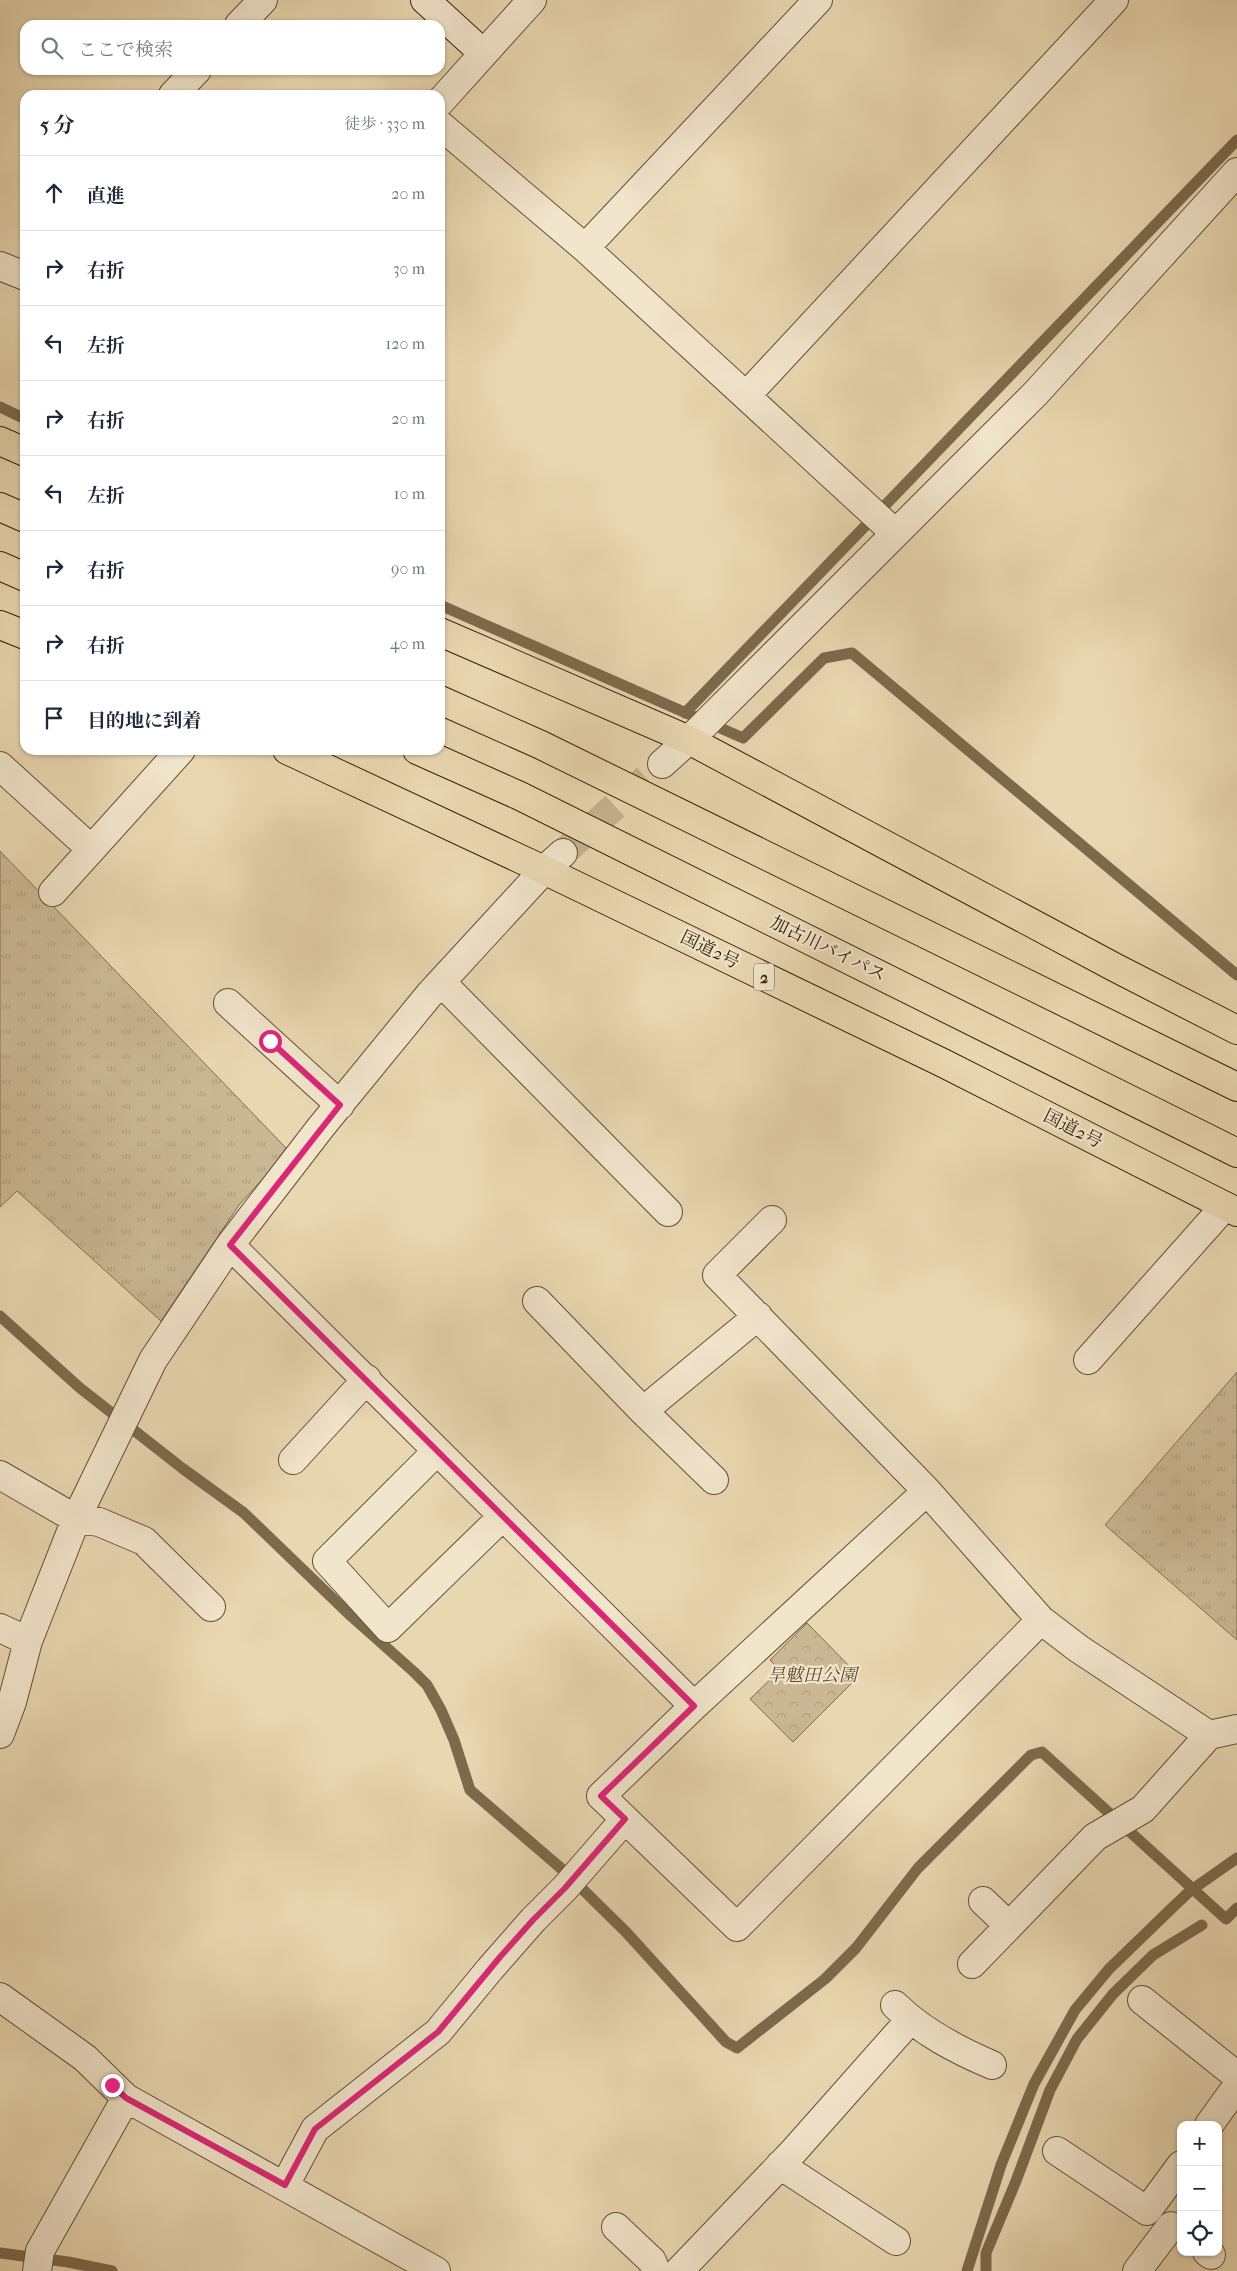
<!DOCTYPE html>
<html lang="ja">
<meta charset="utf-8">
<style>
body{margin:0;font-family:"IM FELL French Canon","Noto Serif JP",serif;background:#f6f6f7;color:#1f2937}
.controls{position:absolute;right:15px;bottom:15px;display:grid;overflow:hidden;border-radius:10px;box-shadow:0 1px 4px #0004}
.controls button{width:45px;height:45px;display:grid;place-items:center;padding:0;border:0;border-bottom:1px solid #e0e1e3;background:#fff;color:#1f2937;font:25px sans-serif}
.stop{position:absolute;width:15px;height:15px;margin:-11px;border:4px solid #db2777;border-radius:50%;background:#fff}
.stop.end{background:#db2777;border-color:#fff;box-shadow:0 1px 5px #0008}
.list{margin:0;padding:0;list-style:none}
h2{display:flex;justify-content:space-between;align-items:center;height:65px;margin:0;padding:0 20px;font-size:21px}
h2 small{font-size:16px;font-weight:400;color:#747a83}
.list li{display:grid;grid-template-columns:32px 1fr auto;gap:15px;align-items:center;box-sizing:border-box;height:75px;padding:0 20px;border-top:1px solid #e0e1e3}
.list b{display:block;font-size:19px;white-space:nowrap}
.list em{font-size:16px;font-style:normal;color:#747a83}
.icon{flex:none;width:28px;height:28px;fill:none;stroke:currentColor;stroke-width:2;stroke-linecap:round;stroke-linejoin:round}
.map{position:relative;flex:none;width:1237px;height:2271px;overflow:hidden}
.search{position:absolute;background:#fff;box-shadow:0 1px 4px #0004;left:20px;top:20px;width:425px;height:55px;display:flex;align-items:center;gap:12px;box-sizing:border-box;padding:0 18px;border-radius:15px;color:#747a83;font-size:19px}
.panel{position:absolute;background:#fff;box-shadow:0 1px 4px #0004;left:20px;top:90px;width:425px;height:665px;border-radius:15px}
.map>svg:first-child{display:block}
.grass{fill:url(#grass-tufts);stroke:#806e50}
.forest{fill:url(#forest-crowns);stroke:#806e50}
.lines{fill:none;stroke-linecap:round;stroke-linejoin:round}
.stream{stroke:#7c6a4c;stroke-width:11}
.street-tunnel{stroke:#c5b390;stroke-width:28;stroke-dasharray:28 14;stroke-linecap:butt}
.street-casing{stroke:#625034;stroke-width:30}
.secondary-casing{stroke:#35230a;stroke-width:30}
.highway-casing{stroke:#35230a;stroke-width:30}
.street{stroke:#f1e5cc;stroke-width:28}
.secondary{stroke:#f1e5cc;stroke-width:28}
.highway{stroke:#e9d7b1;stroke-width:28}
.route{stroke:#db2777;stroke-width:6}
.labels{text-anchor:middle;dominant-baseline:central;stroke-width:4.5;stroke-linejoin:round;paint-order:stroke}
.shield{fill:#f1e5cc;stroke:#6d5d44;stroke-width:1}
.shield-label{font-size:16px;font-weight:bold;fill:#35230a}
.street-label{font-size:18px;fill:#35230a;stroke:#f1e5cc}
.park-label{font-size:18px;font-style:italic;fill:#5a482d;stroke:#f1e5cc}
</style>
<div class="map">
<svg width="1237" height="2271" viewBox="0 0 1237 2271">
<defs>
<pattern id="grass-tufts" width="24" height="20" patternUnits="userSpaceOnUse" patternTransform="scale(1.25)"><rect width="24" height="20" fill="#cab895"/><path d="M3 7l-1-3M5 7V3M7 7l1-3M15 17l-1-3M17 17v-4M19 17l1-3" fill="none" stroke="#ae9e7f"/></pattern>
<pattern id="forest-crowns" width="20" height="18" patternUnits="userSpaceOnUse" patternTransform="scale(1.25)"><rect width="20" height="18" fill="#cab895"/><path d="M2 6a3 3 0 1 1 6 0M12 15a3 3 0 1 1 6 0" fill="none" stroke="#ae9e7f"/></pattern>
</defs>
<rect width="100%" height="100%" fill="#e9d7b1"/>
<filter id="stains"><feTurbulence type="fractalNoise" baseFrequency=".004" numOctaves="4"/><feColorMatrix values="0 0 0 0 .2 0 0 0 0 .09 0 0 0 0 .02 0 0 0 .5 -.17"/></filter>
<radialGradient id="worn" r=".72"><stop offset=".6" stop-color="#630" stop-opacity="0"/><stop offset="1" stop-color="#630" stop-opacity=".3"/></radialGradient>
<path class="grass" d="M0,851L286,1148L269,1172L239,1205L161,1321L17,1191L0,1207Z
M1237,1372V1640L1105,1525Z"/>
<path class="forest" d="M807,1623L859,1676L793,1742L750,1699L780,1670L770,1660Z"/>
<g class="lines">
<path class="stream" d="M0,407L25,419
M440,605L743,738L824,658L852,653L1237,975
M685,713L1237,140
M0,1316L80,1388L182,1468L244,1513L351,1616L414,1672L427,1685L441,1710L454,1740L470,1790L563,1870L626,1932L726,2042L737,2048L825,1979L856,1948L918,1868L1031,1755L1042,1752L1226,1919L1237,1908
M0,2253L68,2262L112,2271
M967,2271L1001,2165L1034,2084L1075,2010L1109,1969L1172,1908L1190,1891L1237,1858
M986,2271V2253L1016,2181L1050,2090L1077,2039L1113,1994L1153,1955L1202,1925"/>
<path class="street-tunnel" d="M563,853L662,764"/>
<g class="street-casing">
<path id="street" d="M239,25L263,0
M173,95L197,70
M440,102L532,0
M440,125L585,248L895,533
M585,248L818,0
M0,266L25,276
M746,396L1114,0
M662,764L691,738L1036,393L1237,172
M0,766L91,849
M53,892L181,750
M441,982L668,1212
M228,1003L340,1105
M772,1220L717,1275L927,1491L1041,1620L1079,1649L1209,1735L1237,1729
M230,1245L694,1706
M537,1301L643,1411L714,1480
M1088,1360L1225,1206
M643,1411L758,1316
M437,1451L327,1561L388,1628L503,1516
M293,1460L367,1379
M0,1475L76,1519L99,1522L144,1541L211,1607
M927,1491L694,1706L601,1796L737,1927L1041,1620
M0,1628L28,1641
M0,1734L12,1702L28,1641L76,1519L153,1360L230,1245L321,1127L429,995L544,870L563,853
M983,1901L1009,1926
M972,1964L1095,1837L1143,1809L1209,1735
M0,1997L85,2058L126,2098L436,2271
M1142,2000L1237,2076
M895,2005C922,2032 957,2050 992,2065
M1209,2125L1237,2086
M1057,2151L1147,2211L1181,2165
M780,2165L896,2241
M285,2185L315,2129L438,2032L490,1969L533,1920L565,1888L625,1819
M616,2227L652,2261L656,2271
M1207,2252L1211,2255
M37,2271L40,2251L126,2098
M679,2271L793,2152L910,2020
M1137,2271L1171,2226"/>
</g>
<g class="secondary-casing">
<path id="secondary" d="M425,0L483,53"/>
</g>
<g class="highway-casing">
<path id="highway" d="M0,441L25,452
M0,507L25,518
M0,566L25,577
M0,625L25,635
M440,632L689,740L1116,968L1237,1030
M440,700L541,745L1237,1087
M287,750L544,870L943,1063L1237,1212
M417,750L520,796L1237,1153"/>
</g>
<use href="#street" class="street"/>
<use href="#secondary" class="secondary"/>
<use href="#highway" class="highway"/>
</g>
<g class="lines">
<path class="route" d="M112,2085L126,2098L285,2185L315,2129L438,2032L500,1957L533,1920L565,1888L625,1819L601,1796L694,1706L230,1245L340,1105L270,1041"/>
</g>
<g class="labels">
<rect class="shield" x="754" y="963.5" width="20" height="27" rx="4"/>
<g class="shield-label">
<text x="764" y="977">2</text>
</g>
<g class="street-label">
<text transform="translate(828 949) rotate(26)">加古川バイパス</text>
<text transform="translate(710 950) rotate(26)">国道2号</text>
<text transform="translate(1073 1129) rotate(27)">国道2号</text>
</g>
<g class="park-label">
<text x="812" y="1675">旱魃田公園</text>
</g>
</g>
<rect width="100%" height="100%" filter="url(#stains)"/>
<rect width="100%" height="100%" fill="url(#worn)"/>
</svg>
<div class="controls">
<button>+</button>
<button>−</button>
<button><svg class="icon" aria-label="locate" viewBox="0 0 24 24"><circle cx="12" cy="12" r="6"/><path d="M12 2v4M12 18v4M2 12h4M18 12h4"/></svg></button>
</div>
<div class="stop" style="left:270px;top:1041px"></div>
<div class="stop end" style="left:112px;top:2085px"></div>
<div class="search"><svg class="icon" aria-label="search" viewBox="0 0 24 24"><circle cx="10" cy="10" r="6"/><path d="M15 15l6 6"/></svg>ここで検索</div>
<section class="panel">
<h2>5 分<small>徒歩 · 330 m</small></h2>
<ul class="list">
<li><svg class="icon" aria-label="ahead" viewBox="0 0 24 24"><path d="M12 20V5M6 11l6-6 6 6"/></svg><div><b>直進</b></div><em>20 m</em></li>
<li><svg class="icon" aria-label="right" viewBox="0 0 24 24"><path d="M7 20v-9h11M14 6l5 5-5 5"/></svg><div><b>右折</b></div><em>30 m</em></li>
<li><svg class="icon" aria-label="left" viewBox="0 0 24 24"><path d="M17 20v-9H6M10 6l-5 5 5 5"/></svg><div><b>左折</b></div><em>120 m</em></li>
<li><svg class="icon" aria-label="right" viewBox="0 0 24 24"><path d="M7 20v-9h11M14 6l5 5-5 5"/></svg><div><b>右折</b></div><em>20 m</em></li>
<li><svg class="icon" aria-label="left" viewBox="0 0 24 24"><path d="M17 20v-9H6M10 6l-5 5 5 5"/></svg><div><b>左折</b></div><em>10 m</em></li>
<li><svg class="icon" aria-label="right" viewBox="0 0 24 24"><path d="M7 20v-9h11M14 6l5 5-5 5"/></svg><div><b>右折</b></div><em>90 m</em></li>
<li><svg class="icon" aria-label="right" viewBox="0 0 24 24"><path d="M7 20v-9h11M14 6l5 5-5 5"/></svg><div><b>右折</b></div><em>40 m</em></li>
<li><svg class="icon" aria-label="arrive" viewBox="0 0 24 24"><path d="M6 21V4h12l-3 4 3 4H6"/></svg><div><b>目的地に到着</b></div></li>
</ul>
</section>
</div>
